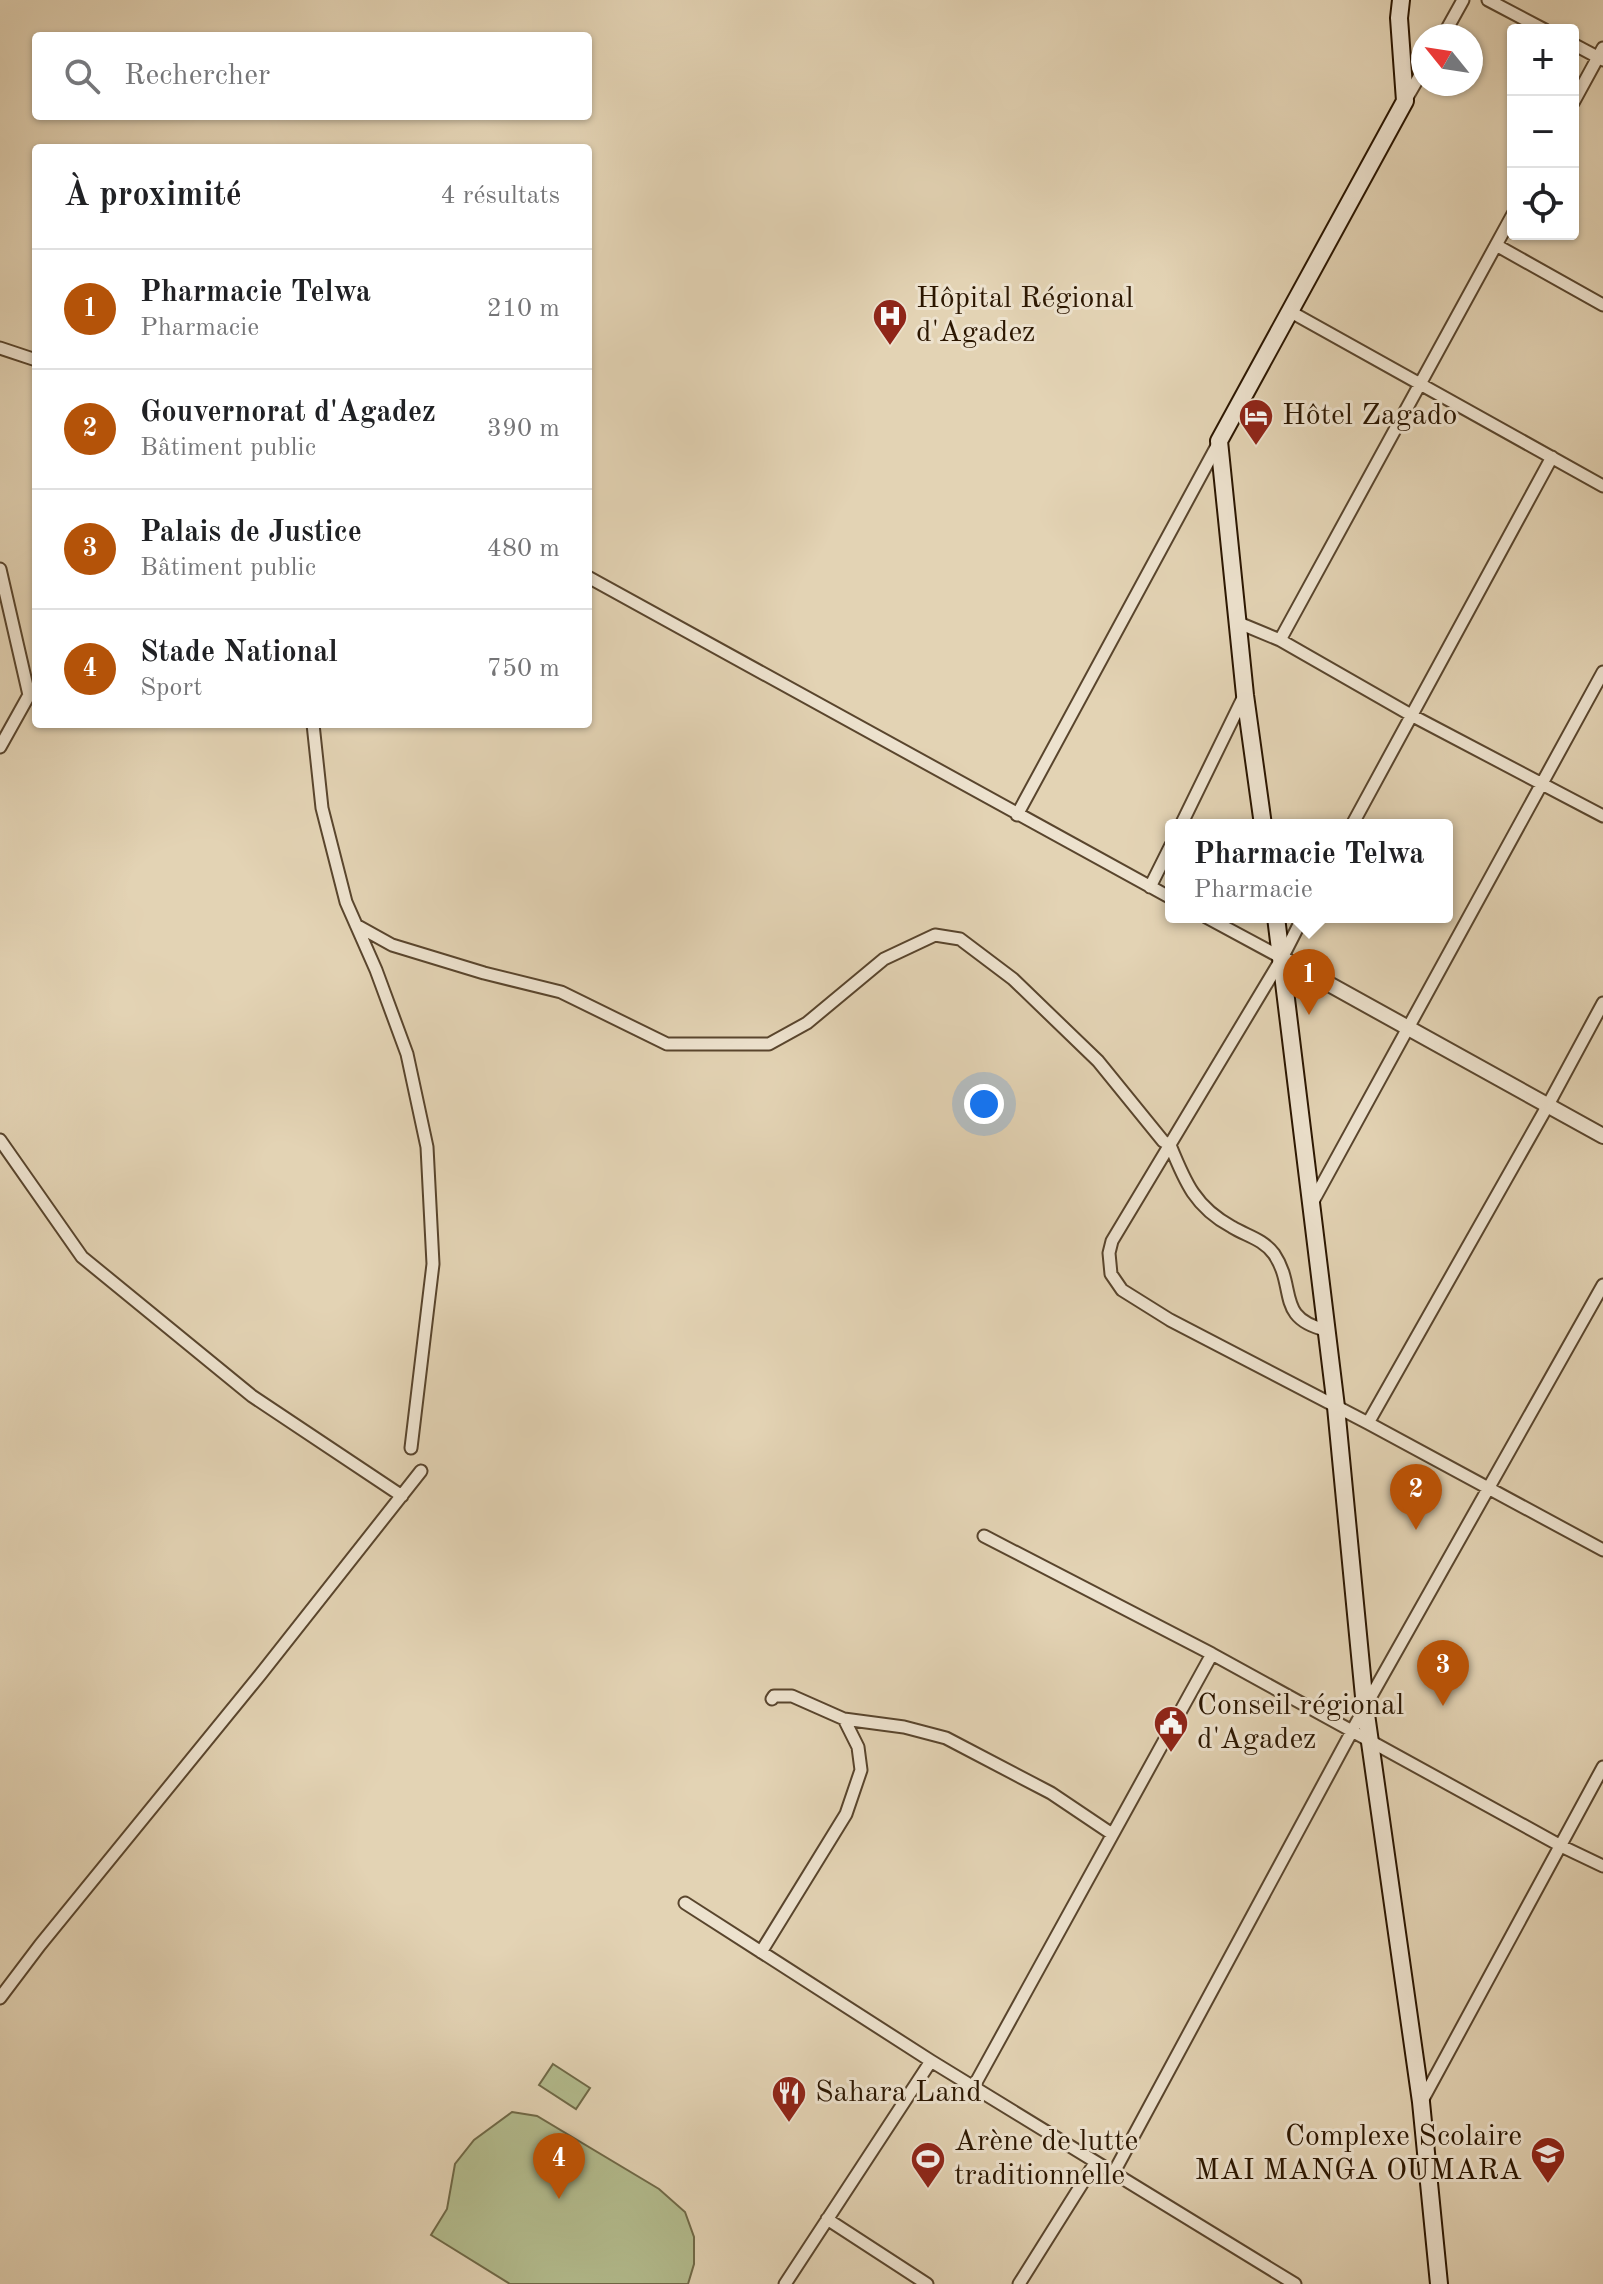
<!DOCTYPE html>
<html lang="fr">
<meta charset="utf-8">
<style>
body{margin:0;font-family:"Old Standard TT",serif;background:#f2f2f2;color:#202124}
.controls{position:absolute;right:24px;top:24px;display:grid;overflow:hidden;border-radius:8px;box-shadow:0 2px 6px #0004}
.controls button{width:72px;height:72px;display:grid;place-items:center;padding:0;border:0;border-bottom:2px solid #e0e0e0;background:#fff;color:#202124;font:40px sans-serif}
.compass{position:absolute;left:1411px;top:24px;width:72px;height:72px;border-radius:50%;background:#fff;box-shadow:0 2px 6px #0004;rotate:300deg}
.you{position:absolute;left:984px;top:1104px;width:28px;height:28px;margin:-20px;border:6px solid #fff;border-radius:50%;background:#1a73e8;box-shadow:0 0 0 12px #1a73e833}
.badge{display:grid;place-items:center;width:52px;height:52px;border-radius:50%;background:#b45309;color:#fff;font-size:26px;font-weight:700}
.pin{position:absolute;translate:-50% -66px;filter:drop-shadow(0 2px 4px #0008)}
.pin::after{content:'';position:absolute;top:42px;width:28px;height:24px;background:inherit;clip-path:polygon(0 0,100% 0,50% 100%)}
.popup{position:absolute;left:1165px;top:819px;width:288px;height:104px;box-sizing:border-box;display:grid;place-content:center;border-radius:8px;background:#fff;filter:drop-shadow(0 2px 6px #0005);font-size:26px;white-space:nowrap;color:#757577}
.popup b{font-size:30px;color:#202124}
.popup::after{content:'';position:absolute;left:50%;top:100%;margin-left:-16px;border:16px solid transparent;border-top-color:#fff}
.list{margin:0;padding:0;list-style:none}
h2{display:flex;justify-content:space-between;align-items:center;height:104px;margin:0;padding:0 32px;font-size:34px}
h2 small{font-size:26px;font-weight:400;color:#757577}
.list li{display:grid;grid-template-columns:52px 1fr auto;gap:24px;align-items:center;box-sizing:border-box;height:120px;padding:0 32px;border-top:2px solid #e0e0e0}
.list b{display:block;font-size:30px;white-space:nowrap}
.list p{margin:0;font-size:26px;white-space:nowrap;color:#757577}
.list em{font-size:26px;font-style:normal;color:#757577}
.icon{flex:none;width:44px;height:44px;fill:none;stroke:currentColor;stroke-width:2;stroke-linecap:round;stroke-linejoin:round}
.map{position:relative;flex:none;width:1603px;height:2284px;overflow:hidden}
.search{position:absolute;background:#fff;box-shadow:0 2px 6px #0004;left:32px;top:32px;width:560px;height:88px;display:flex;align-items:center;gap:20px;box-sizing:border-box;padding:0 28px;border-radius:8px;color:#757577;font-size:30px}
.panel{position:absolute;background:#fff;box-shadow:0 2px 6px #0004;left:32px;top:144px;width:560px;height:584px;border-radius:8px}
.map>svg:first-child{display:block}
.pitch{fill:#b3bc8e;stroke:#6f6947;stroke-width:2}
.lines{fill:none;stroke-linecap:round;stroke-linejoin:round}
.minor-casing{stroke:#59452d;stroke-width:15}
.tertiary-casing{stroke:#59452d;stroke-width:18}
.secondary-casing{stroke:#2b1600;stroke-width:20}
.minor{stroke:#ede2ce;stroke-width:11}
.tertiary{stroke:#ede2ce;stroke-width:14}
.secondary{stroke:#ede2ce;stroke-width:16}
.labels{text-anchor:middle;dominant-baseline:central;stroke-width:6;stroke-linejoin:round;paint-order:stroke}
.poi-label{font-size:30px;fill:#2b1600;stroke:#ede2ce;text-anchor:start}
</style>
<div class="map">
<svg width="1603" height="2284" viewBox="0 0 1603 2284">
<rect width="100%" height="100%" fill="#e3d3b4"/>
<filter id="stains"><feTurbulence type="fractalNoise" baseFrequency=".0025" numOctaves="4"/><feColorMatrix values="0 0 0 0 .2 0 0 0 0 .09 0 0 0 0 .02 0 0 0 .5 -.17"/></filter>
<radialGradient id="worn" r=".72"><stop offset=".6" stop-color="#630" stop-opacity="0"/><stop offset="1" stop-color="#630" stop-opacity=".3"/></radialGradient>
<path class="pitch" d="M553,2064L590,2088L576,2109L539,2085Z
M512,2112L537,2116L659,2189L685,2212L694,2237V2264L688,2284H510L431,2235L447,2209L455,2164L474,2140Z"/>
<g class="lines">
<g class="minor-casing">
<path id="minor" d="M1488,0L1545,30
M1443,36L1463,0
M1573,44L1603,60
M1405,101L1423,70
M1573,103L1603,48
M1496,245L1603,305
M1291,312L1603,486
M0,348L36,360
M0,569L29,695L0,747
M588,577L1171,898
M1239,623L1280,640L1411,715L1603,816
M1280,640L1513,214
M313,724L322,808L346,902L376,970L407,1054L427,1147L433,1264L411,1448
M1017,815L1219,442
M1181,825L1244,696
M1352,825L1552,457
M1150,887L1171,845
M1206,917L1282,958
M1303,917L1282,958L1112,1241L1109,1253L1111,1274L1122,1290L1170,1320L1368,1423L1603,1550
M356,925L392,945L484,973L561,992L667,1044H769L807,1023L884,959L935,935L960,939L1013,979L1098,1061L1163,1141L1170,1145C1185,1182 1195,1207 1232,1227C1247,1236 1263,1239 1274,1254C1297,1288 1275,1318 1326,1330
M0,1140L82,1257L252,1396L402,1496
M1311,1205L1603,672
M1368,1423L1548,1105L1603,1003
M984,1536L1212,1654L1561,1846L1603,1866
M772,1699L774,1696H792L844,1719L904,1727L946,1738L1051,1793L1112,1834
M685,1903L931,2061L1295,2284
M761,1952L846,1814L861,1770L858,1747L844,1719
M0,1998L40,1945L260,1675L421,1471
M974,2086L1212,1654
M1422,2101L1603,1767
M1113,2174L1365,1707L1603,1285
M827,2219L927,2284
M785,2284L931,2061
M1019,2284L1095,2163"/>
</g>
<g class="tertiary-casing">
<path id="tertiary" d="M1282,958L1603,1136"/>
</g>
<g class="secondary-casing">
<path id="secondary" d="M1263,825L1245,695L1219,441L1405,101L1399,18L1401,0
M1276,917L1336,1407L1365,1707L1421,2102L1439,2284"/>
</g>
<use href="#minor" class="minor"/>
<use href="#tertiary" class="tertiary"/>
<use href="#secondary" class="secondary"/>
</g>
<defs>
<g id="hospital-pin" transform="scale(1.8)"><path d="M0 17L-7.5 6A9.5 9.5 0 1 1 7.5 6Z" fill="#8f2418" stroke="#ede2ce"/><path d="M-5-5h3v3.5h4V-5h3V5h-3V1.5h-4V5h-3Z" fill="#fff"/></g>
<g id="hotel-pin" transform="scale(1.8)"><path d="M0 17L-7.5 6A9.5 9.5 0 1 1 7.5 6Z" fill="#8f2418" stroke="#ede2ce"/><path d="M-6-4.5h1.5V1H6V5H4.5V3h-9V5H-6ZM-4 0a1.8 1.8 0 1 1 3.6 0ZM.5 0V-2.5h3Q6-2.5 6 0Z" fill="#fff"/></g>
<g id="civic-pin" transform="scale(1.8)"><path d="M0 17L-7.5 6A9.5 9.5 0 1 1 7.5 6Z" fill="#8f2418" stroke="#ede2ce"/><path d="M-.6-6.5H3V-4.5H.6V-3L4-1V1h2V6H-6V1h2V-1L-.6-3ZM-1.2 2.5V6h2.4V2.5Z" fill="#fff"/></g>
<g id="restaurant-pin" transform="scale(1.8)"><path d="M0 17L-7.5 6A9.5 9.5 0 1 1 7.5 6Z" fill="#8f2418" stroke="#ede2ce"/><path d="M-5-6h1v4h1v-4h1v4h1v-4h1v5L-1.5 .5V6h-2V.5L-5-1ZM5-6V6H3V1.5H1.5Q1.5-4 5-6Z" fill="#fff"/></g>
<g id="school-pin" transform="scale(1.8)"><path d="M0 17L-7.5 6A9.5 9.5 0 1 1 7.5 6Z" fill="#8f2418" stroke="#ede2ce"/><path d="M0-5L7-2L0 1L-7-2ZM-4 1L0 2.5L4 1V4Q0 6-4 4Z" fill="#fff"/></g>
<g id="stadium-pin" transform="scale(1.8)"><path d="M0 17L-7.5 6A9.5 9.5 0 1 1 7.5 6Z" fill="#8f2418" stroke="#ede2ce"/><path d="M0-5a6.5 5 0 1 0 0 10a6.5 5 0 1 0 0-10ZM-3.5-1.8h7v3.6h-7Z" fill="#fff"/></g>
</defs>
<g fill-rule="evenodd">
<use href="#hospital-pin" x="890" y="316"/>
<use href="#hotel-pin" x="1256" y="416"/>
<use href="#civic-pin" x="1171" y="1723"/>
<use href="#restaurant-pin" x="789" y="2093"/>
<use href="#school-pin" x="1548" y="2154"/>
<use href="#stadium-pin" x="928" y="2159"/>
</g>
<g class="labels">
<g class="poi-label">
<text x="916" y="299">Hôpital Régional<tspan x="916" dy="34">d'Agadez</tspan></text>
<text x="1282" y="416">Hôtel Zagado</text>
<text x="1197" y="1706">Conseil régional<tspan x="1197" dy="34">d'Agadez</tspan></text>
<text x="815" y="2093">Sahara Land</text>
<text x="1522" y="2137" text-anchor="end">Complexe Scolaire<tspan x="1522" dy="34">MAI MANGA OUMARA</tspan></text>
<text x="954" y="2142">Arène de lutte<tspan x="954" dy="34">traditionnelle</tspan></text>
</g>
</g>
<rect width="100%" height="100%" filter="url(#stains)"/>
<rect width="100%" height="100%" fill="url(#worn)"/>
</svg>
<div class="controls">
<button>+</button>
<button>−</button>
<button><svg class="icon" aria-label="locate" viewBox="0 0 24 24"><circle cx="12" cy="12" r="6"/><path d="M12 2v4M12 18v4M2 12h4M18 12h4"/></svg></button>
</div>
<svg class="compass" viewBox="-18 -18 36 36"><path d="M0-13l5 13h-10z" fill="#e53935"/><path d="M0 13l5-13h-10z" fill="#757577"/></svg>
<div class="you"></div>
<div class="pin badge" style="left:1309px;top:1015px">1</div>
<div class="popup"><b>Pharmacie Telwa</b>Pharmacie</div>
<div class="pin badge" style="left:1416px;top:1530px">2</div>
<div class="pin badge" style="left:1443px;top:1706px">3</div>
<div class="pin badge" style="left:559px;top:2199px">4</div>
<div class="search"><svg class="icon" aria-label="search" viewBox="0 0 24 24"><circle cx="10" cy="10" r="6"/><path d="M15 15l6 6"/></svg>Rechercher</div>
<section class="panel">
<h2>À proximité<small>4 résultats</small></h2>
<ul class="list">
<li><span class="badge">1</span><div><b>Pharmacie Telwa</b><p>Pharmacie</p></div><em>210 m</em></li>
<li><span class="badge">2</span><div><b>Gouvernorat d'Agadez</b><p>Bâtiment public</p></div><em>390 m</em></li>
<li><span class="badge">3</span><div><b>Palais de Justice</b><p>Bâtiment public</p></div><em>480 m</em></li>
<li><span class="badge">4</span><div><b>Stade National</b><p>Sport</p></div><em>750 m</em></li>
</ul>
</section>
</div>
